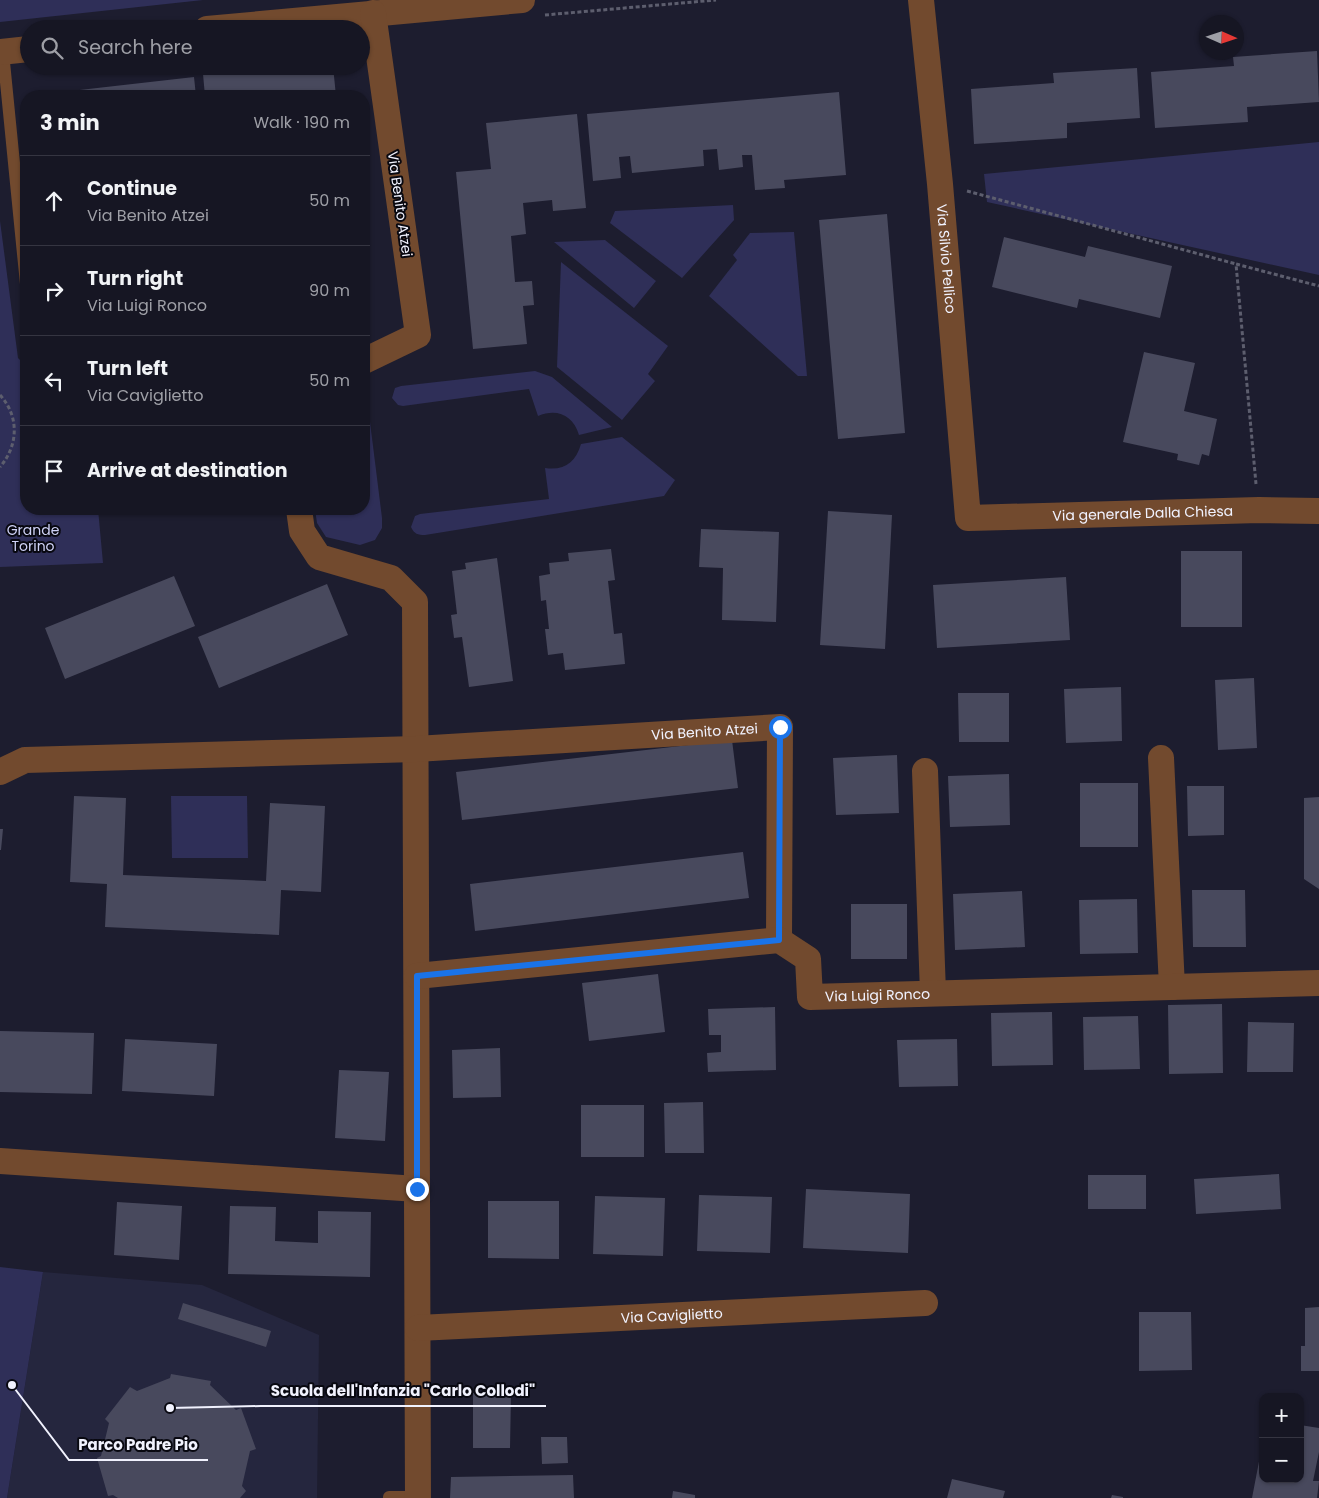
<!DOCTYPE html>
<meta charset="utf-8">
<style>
body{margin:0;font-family:Poppins,sans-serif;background:#232330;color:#f1f3f6}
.controls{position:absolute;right:15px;bottom:15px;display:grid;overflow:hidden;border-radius:10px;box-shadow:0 1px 4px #0004}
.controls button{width:45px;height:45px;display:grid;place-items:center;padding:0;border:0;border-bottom:1px solid #353541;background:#161623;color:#f1f3f6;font:25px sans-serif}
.compass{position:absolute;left:1199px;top:15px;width:45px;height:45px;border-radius:50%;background:#161623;box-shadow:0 1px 4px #0004;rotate:93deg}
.stop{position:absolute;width:15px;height:15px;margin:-11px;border:4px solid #1a73e8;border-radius:50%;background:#fff}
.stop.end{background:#1a73e8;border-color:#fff;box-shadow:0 1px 5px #0008}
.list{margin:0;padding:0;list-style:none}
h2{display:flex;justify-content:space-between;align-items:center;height:65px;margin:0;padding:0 20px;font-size:21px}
h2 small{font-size:16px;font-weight:400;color:#9e9fa6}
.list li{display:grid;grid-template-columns:32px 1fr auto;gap:15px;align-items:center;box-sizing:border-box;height:90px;padding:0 20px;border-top:1px solid #353541}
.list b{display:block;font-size:19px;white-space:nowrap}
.list p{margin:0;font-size:16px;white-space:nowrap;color:#9e9fa6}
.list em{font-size:16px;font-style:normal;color:#9e9fa6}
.icon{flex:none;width:28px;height:28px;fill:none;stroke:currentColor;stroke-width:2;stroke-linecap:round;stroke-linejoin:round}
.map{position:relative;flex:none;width:1319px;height:1498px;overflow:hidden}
.search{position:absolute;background:#161623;box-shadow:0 1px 4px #0004;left:20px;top:20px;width:350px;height:55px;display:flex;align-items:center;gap:12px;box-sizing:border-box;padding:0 18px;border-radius:28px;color:#9e9fa6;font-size:19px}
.panel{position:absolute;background:#161623;box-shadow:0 1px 4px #0004;left:20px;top:90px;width:350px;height:425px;border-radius:20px}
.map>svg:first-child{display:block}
.built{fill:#25263e}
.green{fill:#2f2f58}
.building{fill:#48495d}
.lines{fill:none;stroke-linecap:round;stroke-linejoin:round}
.path{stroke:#5d5e6e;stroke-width:3;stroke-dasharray:4 2.5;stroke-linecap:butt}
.service{stroke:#724a2e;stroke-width:12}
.minor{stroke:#724a2e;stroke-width:26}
.route{stroke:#1a73e8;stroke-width:6}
.labels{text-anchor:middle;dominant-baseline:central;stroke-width:4;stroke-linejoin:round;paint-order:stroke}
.street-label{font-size:14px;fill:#f1f2fe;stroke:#080810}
.park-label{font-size:14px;fill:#cfd2f6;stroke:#080810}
.leader{fill:none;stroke:#f1f2fe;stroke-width:2}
.callout-dot{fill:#f1f2fe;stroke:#080810;stroke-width:2}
.callout-label{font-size:15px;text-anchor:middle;font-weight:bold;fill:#f1f2fe;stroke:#080810;stroke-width:4;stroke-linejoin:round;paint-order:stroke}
</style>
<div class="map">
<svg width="1319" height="1498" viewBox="0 0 1319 1498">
<rect width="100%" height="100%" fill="#1d1d2f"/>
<path class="built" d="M43,1272L202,1285L319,1335L317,1498H7Z"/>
<path class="green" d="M0,0H203L0,22Z
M1319,142V275L987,202L984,174Z
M733,205L734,220L682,278L610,223L615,211Z
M0,221L18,358L26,366V509H98L103,563L0,567Z
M794,232L807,376H798L709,296L737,260L733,255L750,233Z
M605,240L656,281L634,308L554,242Z
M561,262L668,346L648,374L655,381L622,420L557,367Z
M535,371L552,377L612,427L579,435C573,415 557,408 538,416L529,389L403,406L398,405L392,398L395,388L401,386Z
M364,393L367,398L382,518V528L375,540L360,545L326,537L317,523L315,509H364Z
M622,437L675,480L664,496L425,535C418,535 414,534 411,527L415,516L420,514L549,499L545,468C564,471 576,462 581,444Z
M171,796H247L248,858H172Z
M0,1267L43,1272L7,1498H0Z"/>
<path class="building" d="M1317,51L1319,102L1247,107L1248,122L1155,128L1151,72L1234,66L1233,57Z
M279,66H333L336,96H205L203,74Z
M1137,68L1140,118L1067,123V138L974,144L971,89L1054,83L1053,73Z
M194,77L196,96H62V92Z
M839,92L846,175L784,180L785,188L755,190L752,155H742L743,167L719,170L717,149L703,150L704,166L632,173L630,156L619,157L621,178L593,181L587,114Z
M577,114L586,208L553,211L552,200L523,203L526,234L511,236L515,282L532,281L534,305L523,306L527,344L473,349L456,172L491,169L486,123Z
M887,214L905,433L838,439L819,220Z
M1004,237L1085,257L1088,246L1172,266L1160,318L1079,299L1077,308L992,287Z
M1144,352L1195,363L1184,411L1217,419L1209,456L1202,454L1199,465L1177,460L1178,454L1123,442Z
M828,511L892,515L885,649L820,645Z
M701,529L779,532L776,622L722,620L723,568L699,567Z
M611,549L615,580L608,581L614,634L622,633L625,664L565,670L563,653L548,655L545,629H549L546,600L541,601L539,576L550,574L549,563L569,561L568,553Z
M1181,551H1242V627H1181Z
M497,558L513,681L469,687L462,637L454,638L451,615L457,614L452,571L466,569L465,563Z
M174,576L195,626L65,679L45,628Z
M1066,577L1070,640L937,648L933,585Z
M327,584L348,635L219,688L198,637Z
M1254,678L1257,748L1218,750L1215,680Z
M1121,687L1122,741L1066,743L1064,689Z
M958,693H1009V742H959Z
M732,740L738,788L462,820L456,772Z
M897,755L899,813L836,815L833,758Z
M1009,774L1010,825L950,827L948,776Z
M1080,783H1138V847H1080Z
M1187,786H1224V835L1188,836Z
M74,796L126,798L123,875L266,881L270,803L325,806L321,892L281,890L279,935L105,927L107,884L70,882Z
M1319,797V889L1304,879V798Z
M0,829H3L1,850H0Z
M743,852L749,898L475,931L470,884Z
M1192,890H1245L1246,947H1193Z
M1022,891L1025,947L955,950L953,894Z
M1137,899L1138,953L1080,954L1079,900Z
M851,904H907V959H851Z
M658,974L665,1032L589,1041L582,983Z
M1222,1004L1223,1073L1169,1074L1168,1005Z
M775,1007L776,1070L708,1072L707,1053L721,1052V1035H709L708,1009Z
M1052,1012L1053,1065L992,1066L991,1013Z
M1138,1016L1140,1069L1084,1070L1083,1017Z
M1248,1022L1294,1023L1293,1072H1247Z
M0,1031L94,1033L92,1094L0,1092Z
M125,1039L217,1044L214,1096L122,1091Z
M957,1039L958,1086L899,1087L897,1040Z
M500,1048L501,1097L453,1098L452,1050Z
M339,1070L389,1072L385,1141L335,1138Z
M703,1102L704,1153H665L664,1103Z
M581,1105H644V1157H581Z
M1279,1174L1281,1209L1196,1214L1194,1179Z
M1088,1175H1146V1209H1088Z
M806,1189L910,1194L908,1253L803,1248Z
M699,1195L772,1197L770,1253L697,1251Z
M595,1196L665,1198L663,1256L593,1254Z
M488,1201H559V1259L488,1258Z
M117,1202L182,1206L179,1260L114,1255Z
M230,1206L276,1207L275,1241L318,1243V1211L371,1212L370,1277L228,1274Z
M183,1303L271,1331L266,1347L178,1319Z
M1319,1307V1371H1301V1346H1305V1308Z
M1139,1312H1191L1192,1370L1139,1371Z
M171,1374L211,1381L210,1385L236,1410L241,1408L256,1449L250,1451L242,1486L246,1491L240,1498H118L113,1495L108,1496L97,1458L101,1456L109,1423L105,1419L130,1387L137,1391L170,1378Z
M473,1393H511L510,1448H473Z
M1300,1425L1319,1428V1452L1313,1481H1319L1317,1498H1252L1262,1446L1263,1479H1300Z
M541,1437H567L568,1463L542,1464Z
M573,1475L574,1498H450L451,1477Z
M952,1479L1005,1491L1003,1498H947Z
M673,1491L695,1495V1498H672Z
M1112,1495L1123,1497V1498H1111Z"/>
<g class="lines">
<path class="path" d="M545,15L716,0
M967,191L1236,264
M0,395C20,417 18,446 0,467
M1256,484L1236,264L1319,286"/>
<path class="service" d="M3,52L26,284
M389,1497H418"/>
<g class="minor">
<path id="s1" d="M921,0L940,184L968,518L1259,510L1319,511"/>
<path d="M207,29L522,0"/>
<path d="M0,52L29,49"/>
<path d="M364,361L418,335L373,13"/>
<path d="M299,509L302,531L319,557L391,578L415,602L418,1498"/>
<path d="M1161,758L1172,987"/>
<path d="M925,771L933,993"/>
<path id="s2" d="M0,772L25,760L416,749L780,727L779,940"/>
<path id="s3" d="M417,976L779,940L808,959L810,997L1319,983"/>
<path d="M0,1161L417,1189"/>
<path id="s4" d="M418,1328L925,1303"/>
</g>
</g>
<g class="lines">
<path class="route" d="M417,1189V976L779,940L780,727"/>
</g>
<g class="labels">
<g class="street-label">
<text transform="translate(400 204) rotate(82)">Via Benito Atzei</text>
<text stroke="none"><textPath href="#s1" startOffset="260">Via Silvio Pellico</textPath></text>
<text stroke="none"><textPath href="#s1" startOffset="695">Via generale Dalla Chiesa</textPath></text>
<text stroke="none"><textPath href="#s2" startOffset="708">Via Benito Atzei</textPath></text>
<text stroke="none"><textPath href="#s3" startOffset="504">Via Luigi Ronco</textPath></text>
<text stroke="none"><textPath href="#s4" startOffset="254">Via Caviglietto</textPath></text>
</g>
<g class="park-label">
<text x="33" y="530">Grande<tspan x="33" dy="16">Torino</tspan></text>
</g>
</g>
<path class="leader" d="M170 1408L261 1406H546M12 1385L69 1460H208"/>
<g class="callout-dot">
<circle cx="170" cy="1408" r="5"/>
<circle cx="12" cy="1385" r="5"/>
</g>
<g class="callout-label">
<text x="403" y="1396">Scuola dell'Infanzia "Carlo Collodi"</text>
<text x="138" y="1450">Parco Padre Pio</text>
</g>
</svg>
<div class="controls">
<button>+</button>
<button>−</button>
</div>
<svg class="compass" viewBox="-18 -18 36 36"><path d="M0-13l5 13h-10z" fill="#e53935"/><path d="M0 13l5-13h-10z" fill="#9e9fa6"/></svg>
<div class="stop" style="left:780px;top:727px"></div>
<div class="stop end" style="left:417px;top:1189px"></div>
<div class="search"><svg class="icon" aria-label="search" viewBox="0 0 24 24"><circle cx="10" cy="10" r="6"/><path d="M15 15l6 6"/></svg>Search here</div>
<section class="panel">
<h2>3 min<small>Walk · 190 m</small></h2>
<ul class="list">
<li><svg class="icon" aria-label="ahead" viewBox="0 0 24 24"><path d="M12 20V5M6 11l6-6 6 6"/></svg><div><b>Continue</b><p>Via Benito Atzei</p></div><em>50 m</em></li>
<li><svg class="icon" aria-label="right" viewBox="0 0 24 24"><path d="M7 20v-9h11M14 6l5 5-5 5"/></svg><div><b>Turn right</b><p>Via Luigi Ronco</p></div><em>90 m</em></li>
<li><svg class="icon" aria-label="left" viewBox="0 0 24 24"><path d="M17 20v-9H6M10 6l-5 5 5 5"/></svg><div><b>Turn left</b><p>Via Caviglietto</p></div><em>50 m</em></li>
<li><svg class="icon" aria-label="arrive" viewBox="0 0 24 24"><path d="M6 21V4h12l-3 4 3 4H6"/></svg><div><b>Arrive at destination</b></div></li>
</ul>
</section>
</div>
